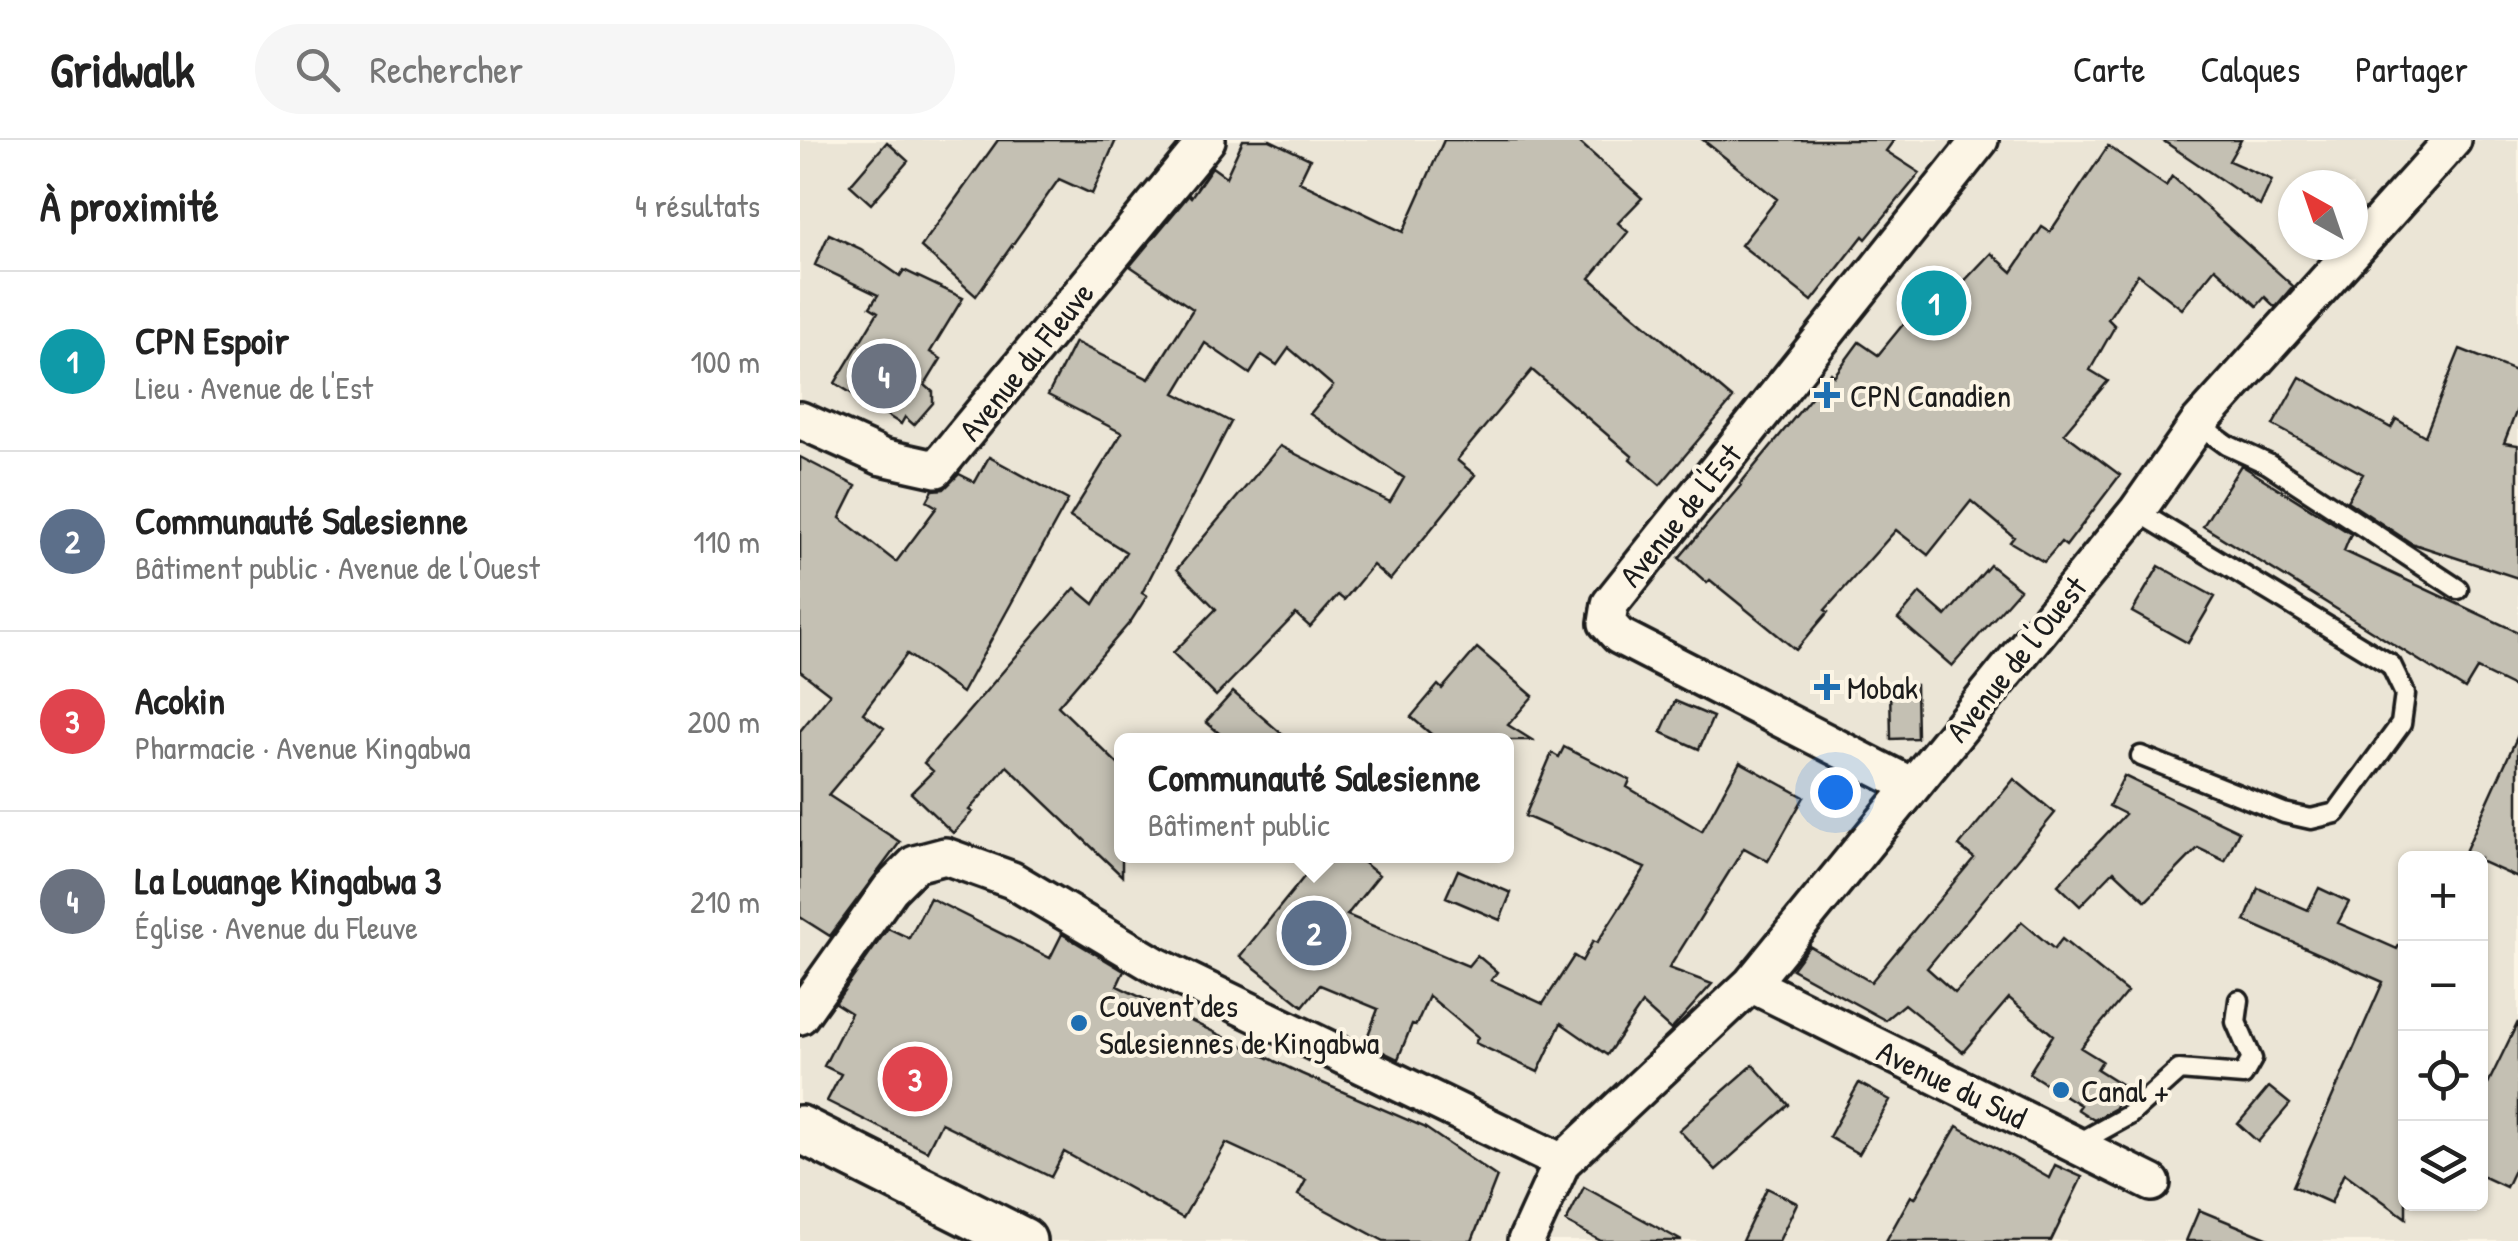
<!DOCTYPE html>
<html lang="fr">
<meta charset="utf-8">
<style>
body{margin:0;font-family:"Patrick Hand",sans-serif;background:#f6f6f6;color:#222}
.controls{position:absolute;right:30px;bottom:30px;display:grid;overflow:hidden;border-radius:15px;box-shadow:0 2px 8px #0004}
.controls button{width:90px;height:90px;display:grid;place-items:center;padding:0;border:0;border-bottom:2px solid #e0e0e0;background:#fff;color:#222;font:50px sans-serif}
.compass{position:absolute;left:1478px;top:30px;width:90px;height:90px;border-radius:50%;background:#fff;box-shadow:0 2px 8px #0004;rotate:320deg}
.you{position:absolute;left:1035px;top:652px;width:35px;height:35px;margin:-25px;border:8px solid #fff;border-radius:50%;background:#1a73e8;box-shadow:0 0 0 15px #1a73e833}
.badge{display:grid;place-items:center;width:65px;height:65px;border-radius:50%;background:#1f6fb2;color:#fff;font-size:32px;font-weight:700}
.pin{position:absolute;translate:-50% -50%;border:5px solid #fff;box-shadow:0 2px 10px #0006}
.popup{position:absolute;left:314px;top:593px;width:400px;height:130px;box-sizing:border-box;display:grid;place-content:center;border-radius:15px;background:#fff;filter:drop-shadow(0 2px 8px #0005);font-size:32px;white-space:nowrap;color:#767676}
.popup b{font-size:38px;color:#222}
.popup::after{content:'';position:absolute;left:50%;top:100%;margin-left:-20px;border:20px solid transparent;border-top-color:#fff}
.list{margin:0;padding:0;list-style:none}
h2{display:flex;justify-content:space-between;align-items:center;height:130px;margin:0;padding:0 40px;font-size:42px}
h2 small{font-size:32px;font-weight:400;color:#767676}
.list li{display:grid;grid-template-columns:65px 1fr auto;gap:30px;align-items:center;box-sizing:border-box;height:180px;padding:0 40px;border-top:2px solid #e0e0e0}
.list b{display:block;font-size:38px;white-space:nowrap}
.list p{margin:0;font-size:32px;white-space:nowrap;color:#767676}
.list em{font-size:32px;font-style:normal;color:#767676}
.icon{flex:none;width:55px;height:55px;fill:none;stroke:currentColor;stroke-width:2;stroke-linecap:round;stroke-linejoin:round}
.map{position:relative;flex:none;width:1718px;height:1101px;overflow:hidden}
header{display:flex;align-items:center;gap:60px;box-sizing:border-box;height:140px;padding:0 50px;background:#fff;border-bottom:2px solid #e0e0e0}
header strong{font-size:48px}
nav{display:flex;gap:55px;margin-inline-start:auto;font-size:35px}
.search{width:700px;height:90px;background:#f6f6f6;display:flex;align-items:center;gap:25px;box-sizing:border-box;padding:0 35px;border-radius:55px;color:#767676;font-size:38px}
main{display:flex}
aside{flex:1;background:#fff}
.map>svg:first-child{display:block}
.built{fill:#ebe5d6;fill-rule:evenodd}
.building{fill:#c4c0b3;stroke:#1c1c1c;stroke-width:2.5}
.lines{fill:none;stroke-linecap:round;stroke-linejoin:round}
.service-casing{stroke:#1c1c1c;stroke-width:25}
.minor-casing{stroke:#1c1c1c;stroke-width:42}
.tertiary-casing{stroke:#1c1c1c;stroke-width:52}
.service{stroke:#fcf5e5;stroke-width:18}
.minor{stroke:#fcf5e5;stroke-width:35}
.tertiary{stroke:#fcf5e5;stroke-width:45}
.poi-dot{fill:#1f6fb2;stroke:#fcf5e5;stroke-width:4}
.labels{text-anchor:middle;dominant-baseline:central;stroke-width:8;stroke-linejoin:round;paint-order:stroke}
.street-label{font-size:32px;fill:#1c1c1c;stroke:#fcf5e5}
.poi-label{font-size:32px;fill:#1c1c1c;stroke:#fcf5e5;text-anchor:start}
</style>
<header>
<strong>Gridwalk</strong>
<div class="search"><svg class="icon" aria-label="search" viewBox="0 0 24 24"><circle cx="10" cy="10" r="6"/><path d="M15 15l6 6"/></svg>Rechercher</div>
<nav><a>Carte</a><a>Calques</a><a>Partager</a></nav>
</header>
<main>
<aside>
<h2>À proximité<small>4 résultats</small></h2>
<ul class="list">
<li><span class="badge" style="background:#0f9aa8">1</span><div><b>CPN Espoir</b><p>Lieu · Avenue de l'Est</p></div><em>100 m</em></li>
<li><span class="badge" style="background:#5c6f8a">2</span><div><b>Communauté Salesienne</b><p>Bâtiment public · Avenue de l'Ouest</p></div><em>110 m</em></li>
<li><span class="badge" style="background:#e0444e">3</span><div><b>Acokin</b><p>Pharmacie · Avenue Kingabwa</p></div><em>200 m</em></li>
<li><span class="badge" style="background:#6b7280">4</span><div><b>La Louange Kingabwa 3</b><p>Église · Avenue du Fleuve</p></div><em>210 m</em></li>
</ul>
</aside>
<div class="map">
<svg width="1718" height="1101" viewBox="0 0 1718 1101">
<rect width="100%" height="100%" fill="#fcf5e5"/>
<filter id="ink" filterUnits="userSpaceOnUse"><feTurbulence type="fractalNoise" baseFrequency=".01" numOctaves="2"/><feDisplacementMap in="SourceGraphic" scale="20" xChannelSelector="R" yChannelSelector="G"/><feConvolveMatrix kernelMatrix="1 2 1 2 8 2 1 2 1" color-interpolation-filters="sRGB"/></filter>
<g filter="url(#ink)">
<path class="built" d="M0,0H1718V1101H0ZM1493,45H1553V105H1493ZM322,600H706V716H322ZM1606,718H1680V1064H1606Z"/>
<path class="building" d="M198,0H316L292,54L259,39L176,156L121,107Z
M443,0H470L510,19L499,42L603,92L644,0H777L842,58L818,83L828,92L790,138L933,259L860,345L830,319L832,316L732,230L657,320L675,335L590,440L573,425L544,460L538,455L510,487L496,474L416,556L373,513L416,469L377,429L480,306L590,362L604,338L510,274L533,246L489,208L477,225L462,215L450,234L405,203L375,253L431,282L342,453L347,456L331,481L258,566L322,628V736L207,626L169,670L172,672L153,693L111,653L133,631L124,623L275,448L294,464L326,412L270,377L322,293L248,255L275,202L349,239L393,169L330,126L389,55L391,57L412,27L426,37Z
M903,0H1094L1086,11L1120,33L1066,99L1063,96L1012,161L941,105L977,59Z
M1362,0H1441L1429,21L1472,40L1460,66Z
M87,2L108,21L71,64L50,45Z
M1308,6L1366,46L1372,36L1493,146L1475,167L1465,157L1457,166L1415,128L1382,169L1338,134L1308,179L1315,186L1290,230L1308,241L1264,293L1320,335L1266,406L1261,402L1244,422L1210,402L1214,397L1171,361L1128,415L1096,390L1025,470L1028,472L996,510L910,440L907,443L879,418L941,345L940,344L1031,233L1034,236L1059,202L1078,215L1114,171L1103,162L1126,136L1151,155L1191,113L1212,132L1242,87L1250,92Z
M29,94L61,109L100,136L104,130L163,158L130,212L141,219L125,245L133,252V263L114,285L105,277L101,284L35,243L78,172L70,167L78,155L15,125Z
M1660,209L1718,232V267L1704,303L1718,305V438L1611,403L1547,361L1563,334L1473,285L1500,237L1591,288L1596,279L1625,296Z
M0,317L56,346L40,378L96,422L137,367L127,361L133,350L144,349L159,334L175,342L189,317L268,360L162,553L107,514L63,573L84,588L28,655L100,702L30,796L0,777V591L30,554L0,531Z
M1441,325L1551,394L1544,411L1718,492V549L1677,529L1665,549L1403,386Z
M1190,425L1220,449L1152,526L1098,479L1120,453L1146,476Z
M1359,426L1415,457L1388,503L1332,472Z
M677,508L733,556L708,585L732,600H638L611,577L638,545L642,549Z
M1090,545H1116L1117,598L1091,599Z
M433,552L489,600H427L406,582Z
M875,561L913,577L899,609L861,592Z
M1718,595V738L1680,721V718L1664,714Z
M764,607L830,640L827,647L902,691L940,622L1004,657L968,721L944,708L869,828L912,844L871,890L842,864L807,915L761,883L738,932L675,903L678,897L629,856L616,885L612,884L598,919L565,903L578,869L520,845L503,866L440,816L521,716H555L579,735L547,775L668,826L677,815L697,832L691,840L743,864L774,816L782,821L793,801L797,803L845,728L725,676L752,613L759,617Z
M1324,636L1439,691L1425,721L1398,708L1346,761L1314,731L1280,766L1258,745L1325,674L1309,666Z
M1214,639L1255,673L1127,828L1155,853L1222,782L1254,809L1262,799L1327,852L1281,908L1302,921L1297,929L1327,948L1314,969L1294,980L1277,969L1280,965L1229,933L1253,895L1209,858L1163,912L1104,864L1085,880L992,829L1009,806L1071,842L1174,718L1159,706Z
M658,730L711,753L700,780L646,757Z
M1458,748L1508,770L1519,748L1549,762L1538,783L1597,809L1606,791V1078L1544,1033L1531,1063L1493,1046L1583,842L1445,781Z
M130,758L250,818L262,794L324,831L317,846L502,934L624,987L697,1037L672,1101H584L498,1055L506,1040L426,1003L383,1078L264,1012L251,1037L141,983L127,1011L27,961L41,934L24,926L51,873L35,863L88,788L109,798Z
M1718,882V1022L1706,1047L1680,1035V960Z
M953,925L989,965L916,1030L879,990Z
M1059,943L1090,960L1059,1014L1029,997Z
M1469,947L1490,964L1458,1002L1438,984Z
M1157,986L1249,1038L1255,1025L1282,1037L1251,1101H1086L1111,1056L1115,1058Z
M784,1047L882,1101H801L766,1082Z
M967,1048L997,1063L979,1101H942Z
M1399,1070L1474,1101H1386Z"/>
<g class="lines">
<g class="service-casing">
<path id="service" d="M1398,284L1427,305L1468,324L1658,449
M1337,371L1591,525L1605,554L1601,584L1536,673L1511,679L1484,673L1341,616
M1275,1005L1329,975L1379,930L1443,935L1452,919L1436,882L1439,860"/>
</g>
<g class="minor-casing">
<path id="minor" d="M0,280L82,317L136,329L407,0
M1112,646L819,496L807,483L810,464L1180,0
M951,844L1352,1043
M0,876L90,749L115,724L145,716L212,740L355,825L762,1022
M726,1101L762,1022L951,844L1337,371L1398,284L1653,0"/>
</g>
<g class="tertiary-casing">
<path id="tertiary" d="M0,989L223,1101"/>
</g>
<use href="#service" class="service"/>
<use href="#minor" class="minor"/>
<use href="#tertiary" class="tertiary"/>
</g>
</g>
<g class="poi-dot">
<path d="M1022 240h10v10h10v10h-10v10h-10v-10h-10v-10h10z"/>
<path d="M1022 532h10v10h10v10h-10v10h-10v-10h-10v-10h10z"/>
<circle cx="279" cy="883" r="10"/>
<circle cx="1261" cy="950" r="10"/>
</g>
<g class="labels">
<g class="street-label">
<text transform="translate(226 221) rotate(-51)">Avenue du Fleuve</text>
<text transform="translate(880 375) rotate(-51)">Avenue de l'Est</text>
<text transform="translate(1216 519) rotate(-51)">Avenue de l'Ouest</text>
<text transform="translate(1152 944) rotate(26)">Avenue du Sud</text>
</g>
<g class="poi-label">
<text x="1050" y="255">CPN Canadien</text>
<text x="1047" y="547">Mobak</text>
<text x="299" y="865">Couvent des<tspan x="299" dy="37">Salesiennes de Kingabwa</tspan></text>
<text x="1281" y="950">Canal +</text>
</g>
</g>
</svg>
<div class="controls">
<button>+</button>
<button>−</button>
<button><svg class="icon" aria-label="locate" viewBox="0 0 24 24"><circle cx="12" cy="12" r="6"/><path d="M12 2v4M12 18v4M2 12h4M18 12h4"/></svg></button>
<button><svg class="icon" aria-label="layers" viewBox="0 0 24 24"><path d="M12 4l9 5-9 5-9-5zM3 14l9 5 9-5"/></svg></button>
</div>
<svg class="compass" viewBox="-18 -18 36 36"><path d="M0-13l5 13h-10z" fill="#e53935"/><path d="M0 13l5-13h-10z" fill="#767676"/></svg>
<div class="you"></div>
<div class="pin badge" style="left:1134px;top:163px;background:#0f9aa8">1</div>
<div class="pin badge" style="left:514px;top:793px;background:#5c6f8a">2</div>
<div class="popup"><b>Communauté Salesienne</b>Bâtiment public</div>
<div class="pin badge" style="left:115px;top:939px;background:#e0444e">3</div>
<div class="pin badge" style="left:84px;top:236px;background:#6b7280">4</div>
</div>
</main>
